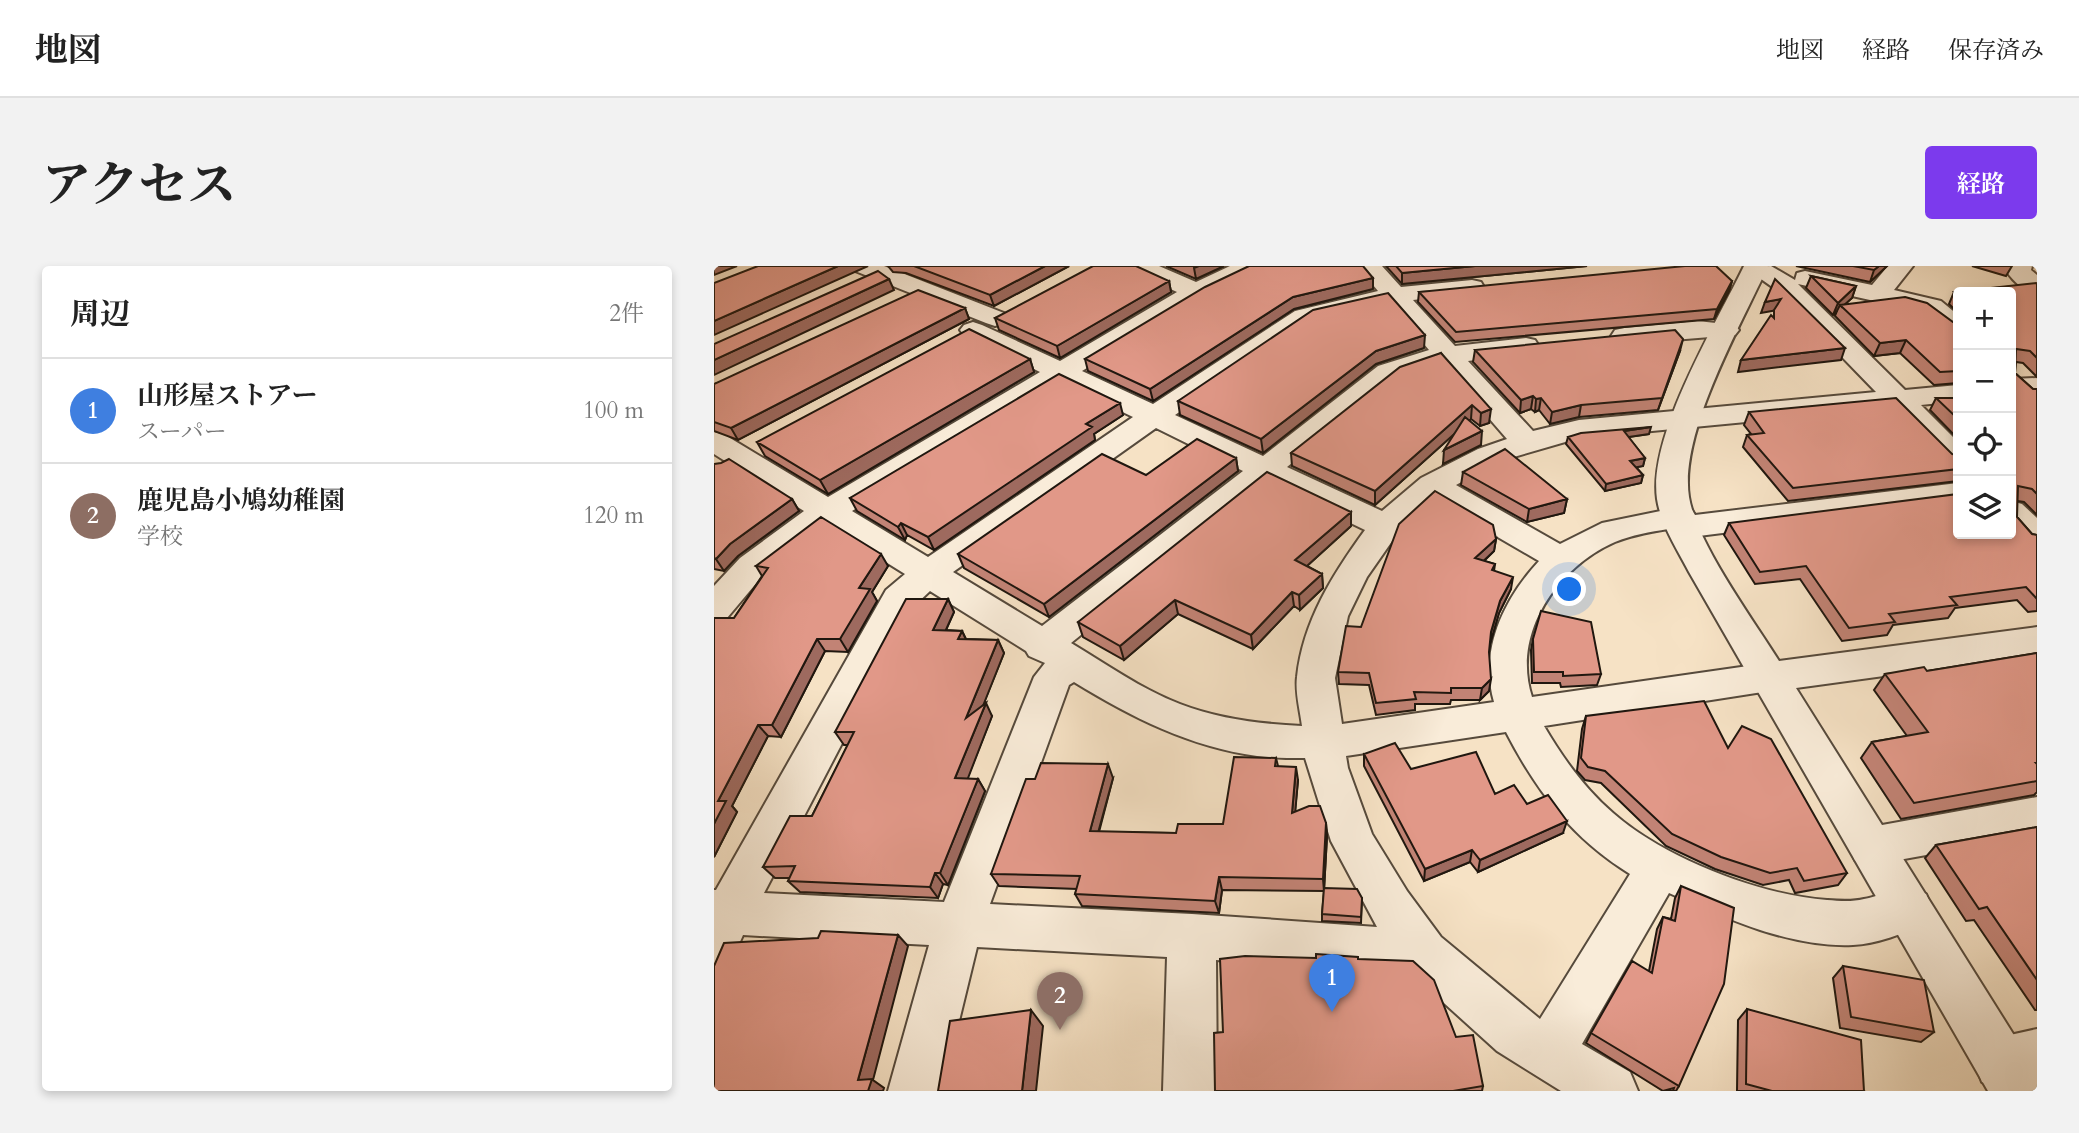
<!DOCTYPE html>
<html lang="ja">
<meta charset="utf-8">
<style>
body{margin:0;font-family:Cardo,"Noto Serif JP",serif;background:#f2f2f2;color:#222}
.controls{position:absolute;right:21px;top:21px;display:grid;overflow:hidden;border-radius:7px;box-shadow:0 4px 10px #0003}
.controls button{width:63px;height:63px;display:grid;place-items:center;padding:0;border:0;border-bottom:2px solid #e0e0e0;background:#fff;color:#222;font:35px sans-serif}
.you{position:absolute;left:856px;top:324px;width:24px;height:24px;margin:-18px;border:5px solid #fff;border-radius:50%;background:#1a73e8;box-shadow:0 0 0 10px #1a73e833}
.badge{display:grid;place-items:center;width:46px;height:46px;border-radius:50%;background:#7c3aed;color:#fff;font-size:23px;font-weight:700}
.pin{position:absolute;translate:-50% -58px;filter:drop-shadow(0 2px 4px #0008)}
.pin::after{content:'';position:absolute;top:37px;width:24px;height:21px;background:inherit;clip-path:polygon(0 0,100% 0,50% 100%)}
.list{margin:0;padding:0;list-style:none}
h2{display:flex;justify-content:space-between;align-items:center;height:91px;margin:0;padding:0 28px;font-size:30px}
h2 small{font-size:23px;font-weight:400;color:#767676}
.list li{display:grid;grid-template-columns:46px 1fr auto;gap:21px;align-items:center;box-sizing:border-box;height:105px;padding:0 28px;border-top:2px solid #e0e0e0}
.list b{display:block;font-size:26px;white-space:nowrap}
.list p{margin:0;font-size:23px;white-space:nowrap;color:#767676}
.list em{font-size:23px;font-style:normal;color:#767676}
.icon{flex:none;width:38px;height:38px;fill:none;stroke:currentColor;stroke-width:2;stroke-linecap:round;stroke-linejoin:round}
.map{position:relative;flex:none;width:1323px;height:825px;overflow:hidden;border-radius:7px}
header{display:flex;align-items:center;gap:42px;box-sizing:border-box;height:98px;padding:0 35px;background:#fff;border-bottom:2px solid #e0e0e0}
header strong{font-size:33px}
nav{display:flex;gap:38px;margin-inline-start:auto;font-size:24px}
.intro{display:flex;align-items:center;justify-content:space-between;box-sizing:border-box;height:168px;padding:0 42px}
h1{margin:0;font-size:49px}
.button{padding:18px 32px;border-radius:7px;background:#7c3aed;color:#fff;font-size:24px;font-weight:700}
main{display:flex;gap:42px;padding:0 42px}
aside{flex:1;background:#fff;border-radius:7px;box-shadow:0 4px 10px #0003}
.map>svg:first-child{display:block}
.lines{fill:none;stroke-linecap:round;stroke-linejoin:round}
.minor-casing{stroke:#564a3c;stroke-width:4}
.tertiary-casing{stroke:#564a3c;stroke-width:4}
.minor{fill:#f9ecd9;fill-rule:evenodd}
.tertiary{fill:#f9ecd9;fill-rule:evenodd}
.wall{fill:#c28375;stroke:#20170f;stroke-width:2}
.shaded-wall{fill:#9e6a5f;stroke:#20170f;stroke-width:2}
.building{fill:#e19888;stroke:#20170f;stroke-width:2}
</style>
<header>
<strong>地図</strong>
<nav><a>地図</a><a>経路</a><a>保存済み</a></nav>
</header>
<div class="intro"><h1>アクセス</h1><a class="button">経路</a></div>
<main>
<aside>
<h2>周辺<small>2件</small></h2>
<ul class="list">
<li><span class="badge" style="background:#3f7fe0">1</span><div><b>山形屋ストアー</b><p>スーパー</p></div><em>100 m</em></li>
<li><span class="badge" style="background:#8d6e63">2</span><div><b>鹿児島小鳩幼稚園</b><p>学校</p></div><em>120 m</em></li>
</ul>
</aside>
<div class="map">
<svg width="1323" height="825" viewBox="0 0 1323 825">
<rect width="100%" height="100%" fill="#f6e2c5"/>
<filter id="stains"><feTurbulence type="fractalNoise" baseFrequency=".00286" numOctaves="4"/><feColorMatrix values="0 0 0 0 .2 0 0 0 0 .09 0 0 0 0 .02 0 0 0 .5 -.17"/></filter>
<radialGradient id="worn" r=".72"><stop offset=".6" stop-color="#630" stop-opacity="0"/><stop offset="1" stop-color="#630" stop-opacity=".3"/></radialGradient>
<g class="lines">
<g class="minor-casing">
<path id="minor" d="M137,0H170L290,47L294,52L290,57L281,60L272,57L141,5Z
M413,0H445L482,16L516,0H547L543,5L491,30L368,105L439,138L581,45L664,25L643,0H668L687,21L758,14L767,16L770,21L767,26L699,34L741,80L812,72L821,74L825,80L821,86L754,95L819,165L865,154L1162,126L1064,25L1030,1L1057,0L1081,14L1083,7L1091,5L1158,19L1174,0H1199L1180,24L1227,35L1244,49V69L1235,66L1210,46L1084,18L1191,124L1244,119V135L1207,139L1244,176V202L1233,199L1177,142L865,172L786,195L742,219L846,278L888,257L966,241L978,244L981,249L1244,217V237L969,272L957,269L954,263C936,266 918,269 901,276C844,301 797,367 818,431L1055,397L1069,401L1074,411L1069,421L1055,425L830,460C848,491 871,523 899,547C950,592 1045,629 1113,634C1126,635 1138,636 1150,633C1164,631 1183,620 1197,622C1201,623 1207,626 1212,628L1218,643L1212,658C1190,667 1163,678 1139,679C1077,682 1011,652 955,627L868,778L916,806L924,825H847L783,785L699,709L502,694L503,825H449L453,691L263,681L228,825H174L215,679L29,669L17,696L0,703V624H2L172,324L191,308L114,260L50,308L13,352L0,356V320L26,292L90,245L0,188V166L11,169L114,231L326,106L250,69L246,64L250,59L259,56L268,59L346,95L463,26L417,5ZM675,37L715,84L664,100L549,190L461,149L599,55ZM728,98L793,173L764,183L707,212L668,245L573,201L684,112ZM348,117L419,151L214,291L138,245ZM442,162L529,205L328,360L239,306ZM554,217L651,264C619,308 589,355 583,411C581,426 586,444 588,460C546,458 505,453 466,438C427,423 392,398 357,377ZM720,234L825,295C790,333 765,384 780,436L628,458L621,412L634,350L653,311L683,268ZM216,325L312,385L315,390L331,397L320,411L230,636L50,627L199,341ZM360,416C417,451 476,481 543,490C559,492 575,492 591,492L617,575L663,661L478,648L276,638L355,419ZM792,466C823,526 858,572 916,608L826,753L727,671L693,625L658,568L634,502L632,490Z
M1294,0H1318L1317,4L1323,9V29C1311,26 1300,16 1293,6Z
M983,55L1021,59L1025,64L1021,69L910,78L901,76L897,70L901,64L910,62Z
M1323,112V128L1297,129V113Z
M1297,235L1308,238L1323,252V282L1311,279L1297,264Z
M1323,531V569L1157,599L1141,594L1135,580L1141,566L1157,561Z
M1323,763V815L1287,823L1268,816L1261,797L1268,778L1287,771Z"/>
</g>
<g class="tertiary-casing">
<path id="tertiary" d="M1030,0H1054C1027,59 965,167 975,231C982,276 1040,355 1065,395L1323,361V389L1082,422L1323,806V825H1274L975,306C963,283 947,259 943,233C934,169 1002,58 1030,0Z"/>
</g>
<use href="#minor" class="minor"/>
<use href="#tertiary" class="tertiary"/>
</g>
<path class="wall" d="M174,0H355L280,40L192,7L179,6Z
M452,0H510L482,13Z
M672,0H873L688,18Z
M1082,0H1173L1156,16Z
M1258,0H1298L1292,10Z
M1097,10L1142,20L1138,32L1131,38L1244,57V117L1220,119L1186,87L1160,90L1121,50L1123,45L1119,49L1092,22Z
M455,15L457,26L346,92L285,64L281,52Z
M1018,15L1015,25L1000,53L741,76L704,36L705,26Z
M1323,18V111L1309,97L1302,96L1301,107L1319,123H1323V249L1310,236L1303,235V251L1318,268L1323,269V345L1314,346L1303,334L1241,342L1234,352L1179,359L1173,369L1128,375L1086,313L1041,318L1010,269L1015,257L1244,268L1297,26H1244V47L1235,38L1240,26Z
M659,23L580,43L439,135L374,105L371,93Z
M251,42L255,53L24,174L0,165V118Z
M710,82L662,98L549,187L466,149L464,135Z
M761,84L966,85L944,144L865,151L836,158L825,144L821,146L817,143L806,147L759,96Z
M727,87L775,157L766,160L757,153L755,154L767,179L729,198L739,169L661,239L578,200L577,187Z
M316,93L320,106L114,228L51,190L43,176Z
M1244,130V173L1216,144L1222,132H1243Z
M1035,146L1244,190V215L1074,235L1029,181L1033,169L1037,168L1030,159Z
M409,149L380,168L381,174L220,284L193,269L191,274L143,245L136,232Z
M935,168L914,171L931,192L929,200L922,201L929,209L927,217L891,225L852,178L854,171Z
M522,192L524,205L335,351L250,302L244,288L432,209Z
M0,198L78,233L85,245L24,290L10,305L0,303Z
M749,206L853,233L850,247L813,256L747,219Z
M637,260L593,300L608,308L609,322L586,344L580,340L539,383L464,348L410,394L369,371L364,356Z
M782,273L780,285L770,295L781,298L780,305L797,323L785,347L776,378L775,386V425L766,434H737L736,438H701V444L662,449L655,419L625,418L624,406L647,361Z
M42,300H174L158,326L163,335L134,386L111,385L67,471L54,470L18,540L23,546L0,591V352H20L48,310Z
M234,333L240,346L232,364L248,365L252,373L284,374L290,387L269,439L278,450L253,513H264L271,525L234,619L229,618L224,632L86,626L74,615L76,612H61L49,601L98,550L134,479H130L121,466Z
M819,373L887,408L883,419L847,421L846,417H818L817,384Z
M1323,387V526L1320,529L1187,553L1147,492L1158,476L1193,470L1160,424L1171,408L1213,405Z
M872,450L1014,482L1133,607L1124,619L1081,627L1075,614L1049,619L1001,603L952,580L887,517L871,514L863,505L868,463Z
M650,488L697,503L781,528L813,538L849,567L764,606L756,596L710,615L650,500Z
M562,492L564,500L584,514L581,545L612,557L613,570L610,624L648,632L647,657L608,655V648L610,625L508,624L505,647L368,640L361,628L363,623L285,620L277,608L399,512L385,566L462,567L509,558Z
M1323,561V744H1321L1260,654L1252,655L1211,592L1222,579Z
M967,620L965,820L962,825H949L872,777L877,767L935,705L943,663L949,651L957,653L961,632Z
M1129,700L1220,766L1207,776L1126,762L1119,712Z
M1033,743L1150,825H1023L1024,754Z
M509,766L742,771L769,820L768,825H501Z"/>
<path class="shaded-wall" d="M0,0H23L0,9Z
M124,0H154L0,69V55Z
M331,0H355L280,40L276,29Z
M485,0H510L482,13L480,2Z
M761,0H873L688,18V7Z
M1165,0H1173L1156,16L1160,4Z
M659,12V23L580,43L439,135L436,123L579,31Z
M175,13L180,24L0,109V94Z
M455,15L457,26L346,92L343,80Z
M1018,15L1015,25L1000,53L1003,43Z
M1142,20L1138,32L1128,41L1126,39L1123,45L1119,49L1124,37Z
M1067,33L1063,44L1047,47L1051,36Z
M251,42L255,53L24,174L17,162Z
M711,69L710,82L662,98L549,187L547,173L662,85Z
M969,73L966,85L944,144L948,132Z
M1192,74L1186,87L1160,90L1166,77Z
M1131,82L1127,94L1024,106L1027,94Z
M316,93L320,106L114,228L106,214Z
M819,130L817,143L806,147L807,134Z
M827,132L825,144L821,146L822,133Z
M406,137L409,149L380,168L381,174L220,284L214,271L372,158Z
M758,139L757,153L661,239V225Z
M867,139L865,151L836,158L838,146Z
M777,143L775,157L766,160L767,147Z
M937,161L935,168L908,172L910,165Z
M768,165L767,179L729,198L730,184Z
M522,192L524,205L335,351L330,338Z
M931,192L929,200L914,203L916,195Z
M929,209L927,217L891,225L892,218Z
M78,233L85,245L24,290L10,305L2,293L16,278Z
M853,233L850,247L813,256L815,243Z
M637,246V260L583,309L581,294Z
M187,257L193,269L191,274L184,261Z
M782,273L780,285L760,304L761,292Z
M167,288L174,300L158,326L163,335L134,386L126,373L145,322Z
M608,308L609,322L586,344L585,329Z
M799,311L797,323L785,347L776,378L777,366L786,335Z
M578,326L580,340L539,383L537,369Z
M234,333L240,346L226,377L219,364Z
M461,334L464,348L410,394L406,380Z
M248,365L254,378L244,373Z
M103,373L111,385L67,471L58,459Z
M284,374L290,387L259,465L252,452Z
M777,413L775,425L766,434L768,422Z
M272,437L278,450L249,525L241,512Z
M44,459L54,470L18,540L23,546L0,591V558L4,535Z
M394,498L399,512L381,578L376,565Z
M582,501L584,514L580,560L578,547Z
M264,513L271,525L234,619L226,607Z
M853,555L849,567L764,606L766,594Z
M612,557L613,570L610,625L609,613Z
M758,584L756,596L710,615L711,603Z
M221,607L229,618L224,632L216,621Z
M505,611L508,624L505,647L501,635Z
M184,669L194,680L159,814L170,822L169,825H154L144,814Z
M317,744L329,760L322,825H308Z"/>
<path class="building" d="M44,0H124L0,55V17Z
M200,0H331L276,29Z
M379,0H422L455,15L343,80L281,52Z
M535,0H649L659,12L579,31L436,123L371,93L491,21Z
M682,0H761L688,7Z
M971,0H1002L1018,15L1003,43L742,66L705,26Z
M1139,0H1165L1160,4Z
M164,5L175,13L0,94V78Z
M1097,10L1142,20L1124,37Z
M1061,13L1131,82L1027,94L1057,49L1060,52V44L1067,33L1051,36Z
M1322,17L1323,18V92L1316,85L1302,83L1301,107L1319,123H1323V228L1318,223L1304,220L1303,251L1318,268L1323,269V333L1312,321L1236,331L1243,339L1175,348L1181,356L1135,362L1092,300L1046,306L1015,257L1244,228V268H1297V26H1244V30L1240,26Z
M204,24L251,42L17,162L0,156V118Z
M674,27L711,69L662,85L547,173L464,135L599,44Z
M1191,31L1213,37L1239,56L1244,57V105L1226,106L1192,74L1166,77L1126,39Z
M255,63L316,93L106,214L43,176Z
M961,64L969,73L948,132L867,139L838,146L827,132L822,133L819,130L807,134L761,84Z
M727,87L777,143L767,147L758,139L661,225L577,187L686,101Z
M345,108L406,137L372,158L378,161L214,271L187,257L184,261L136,232Z
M1182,132L1238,188L1244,190V203L1079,222L1033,169L1050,167L1035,146Z
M1222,132H1244V153Z
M751,151L768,165L730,184Z
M937,161L910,165L931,192L916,195L929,209L892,218L854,171L867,167Z
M483,173L522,192L330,338L244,288L388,188L432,209Z
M791,183L853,233L815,243L749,206Z
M15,193L78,233L16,278L2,293L0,292V198L7,197Z
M553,206L637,246L581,294L608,308L585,329L578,326L537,369L461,334L406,380L364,356Z
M721,225L779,259L782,273L761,292L781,298L778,304L799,311L786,335L777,366L775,386L777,413L768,422H737V427L700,426L702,433L662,437L655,407L624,406L632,360L647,361L685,258Z
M107,251L167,288L145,322L156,323L126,373H103L58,459H44L4,535H12L0,558V352H20L54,302L42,300Z
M192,333H234L219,364L248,365L244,373L284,374L252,452L272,437L241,512L264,513L226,607H221L216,621L74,615L81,600L49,601L76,550H98L140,466H121Z
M827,345L877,356L887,408L849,410V406H820L819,373Z
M1323,387V497H1322L1323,498V515L1200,537L1158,476L1214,466L1171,408L1210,401L1213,405Z
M990,435L1014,482L1028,460L1057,473L1133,607L1090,615L1083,602L1056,607L1007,591L958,568L891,505L874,501L867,492L872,450Z
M681,477L697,503L762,486L781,528L800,519L813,538L834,529L853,555L766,594L758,584L711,603L650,488Z
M520,491L562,492L561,500L582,501L578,547L595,540H606L612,557L609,613L505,611L501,635L361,628L366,610L277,608L312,513H321L327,497L394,498L376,565L462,567L464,558H509Z
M1323,561V714L1273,641L1265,643L1222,579Z
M967,620L1020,642L1010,718L965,820L877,767L918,695L938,707L949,651L961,655Z
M610,622L643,623L648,632L647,651L608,648Z
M107,665L184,669L144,814L158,813L154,825H0V700L10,677L104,672Z
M602,688L644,691V693L699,695L720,714L742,771L759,769L769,820L739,825H501L500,767L509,766L506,693L531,690L602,692Z
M1129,700L1210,714L1220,766L1137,751Z
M1033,743L1147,774L1150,825H1058L1032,818Z
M317,744L308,825H224L236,755Z
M960,822L959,825H949Z"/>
<rect width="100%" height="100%" filter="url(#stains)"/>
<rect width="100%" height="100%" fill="url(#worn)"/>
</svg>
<div class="controls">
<button>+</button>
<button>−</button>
<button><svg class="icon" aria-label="locate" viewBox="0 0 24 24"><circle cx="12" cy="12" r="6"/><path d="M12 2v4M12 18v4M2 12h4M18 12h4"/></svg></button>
<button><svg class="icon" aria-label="layers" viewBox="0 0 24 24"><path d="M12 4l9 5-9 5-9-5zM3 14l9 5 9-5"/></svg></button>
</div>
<div class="you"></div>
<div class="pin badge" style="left:618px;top:746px;background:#3f7fe0">1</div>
<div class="pin badge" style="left:346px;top:764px;background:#8d6e63">2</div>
</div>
</main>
